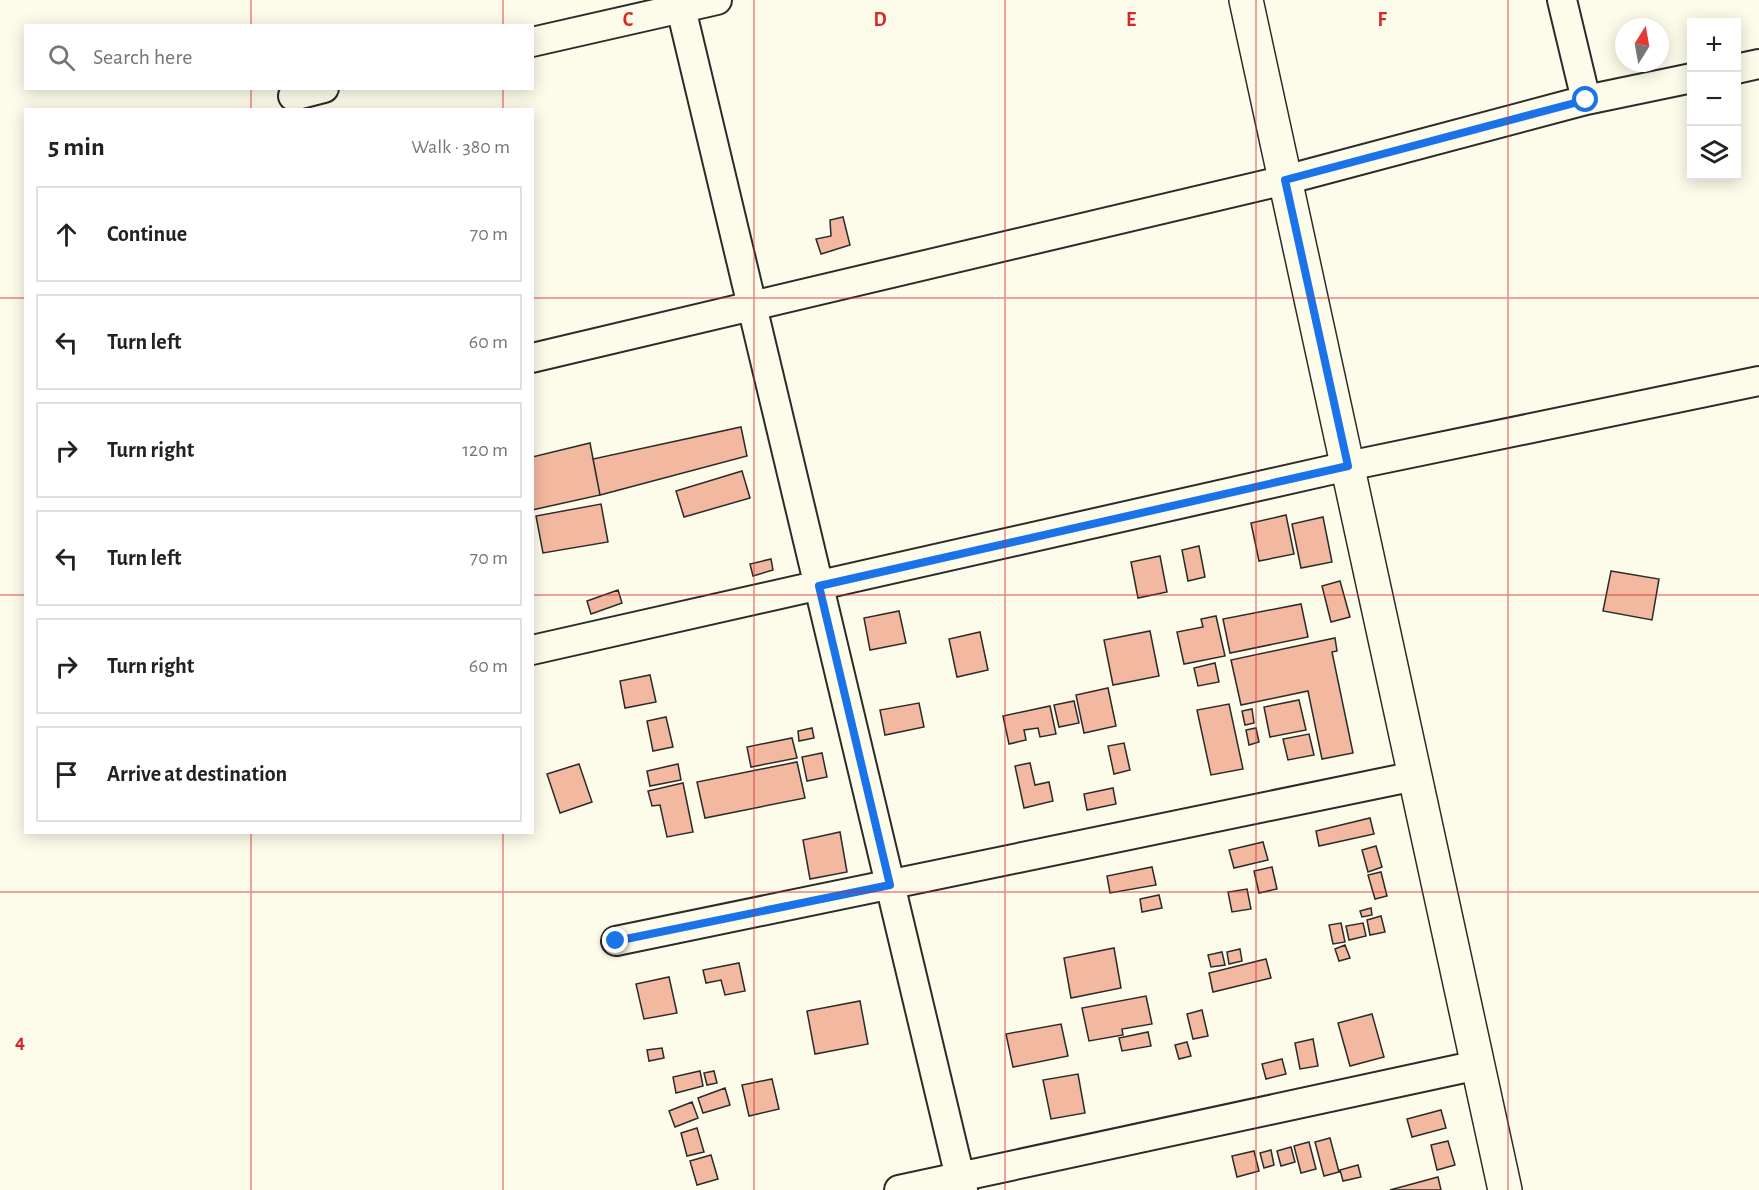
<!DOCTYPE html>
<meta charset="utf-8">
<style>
body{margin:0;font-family:"Alegreya Sans",sans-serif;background:#f6f6f6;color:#222}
.controls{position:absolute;right:18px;top:18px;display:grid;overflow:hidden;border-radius:0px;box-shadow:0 3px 15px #0003}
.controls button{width:54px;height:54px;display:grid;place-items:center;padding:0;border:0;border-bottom:2px solid #e0e0e0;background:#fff;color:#222;font:30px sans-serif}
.compass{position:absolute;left:1615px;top:18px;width:54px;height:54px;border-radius:50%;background:#fff;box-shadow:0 3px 15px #0003;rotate:11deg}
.stop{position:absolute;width:18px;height:18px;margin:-14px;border:4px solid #1a73e8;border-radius:50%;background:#fff}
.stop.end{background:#1a73e8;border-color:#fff;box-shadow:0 2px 6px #0008}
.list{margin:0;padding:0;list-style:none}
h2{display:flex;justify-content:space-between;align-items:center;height:78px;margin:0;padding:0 24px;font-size:26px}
h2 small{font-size:20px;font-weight:400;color:#767676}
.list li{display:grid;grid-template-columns:39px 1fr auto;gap:18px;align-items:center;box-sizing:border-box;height:96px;margin:0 12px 12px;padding:0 12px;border:2px solid #e0e0e0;border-radius:0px}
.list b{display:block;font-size:22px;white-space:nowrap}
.list em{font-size:20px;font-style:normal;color:#767676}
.icon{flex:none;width:33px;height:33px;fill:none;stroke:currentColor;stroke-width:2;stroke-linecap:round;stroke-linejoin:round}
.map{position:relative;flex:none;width:1759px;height:1190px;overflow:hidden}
.search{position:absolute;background:#fff;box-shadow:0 3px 15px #0003;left:24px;top:24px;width:510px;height:66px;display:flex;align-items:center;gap:15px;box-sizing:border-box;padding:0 21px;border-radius:0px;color:#767676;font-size:22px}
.panel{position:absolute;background:#fff;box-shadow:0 3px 15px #0003;left:24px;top:108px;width:510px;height:726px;border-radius:0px}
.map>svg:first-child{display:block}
.building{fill:#f2b8a0;stroke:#2b2b2b;stroke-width:1.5}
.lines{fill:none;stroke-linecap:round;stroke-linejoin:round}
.street-casing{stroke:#2b2b2b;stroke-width:32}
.secondary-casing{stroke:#2b2b2b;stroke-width:36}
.street{stroke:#fdfbea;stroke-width:28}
.secondary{stroke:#fdfbea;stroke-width:33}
.route{stroke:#1a73e8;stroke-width:8}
.grid{fill:none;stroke:#d62828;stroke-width:1.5;stroke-opacity:0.55}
.grid-label{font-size:20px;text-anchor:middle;font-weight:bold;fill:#d62828;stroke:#fdfbea;stroke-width:4.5;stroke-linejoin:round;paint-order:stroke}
</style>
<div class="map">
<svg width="1759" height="1190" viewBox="0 0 1759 1190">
<rect width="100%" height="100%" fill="#fdfbea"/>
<path class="building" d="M843,217L850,245L821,254L816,239L831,236L830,220Z
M741,427L747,456L600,495L593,459Z
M590,443L600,495L532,510V457Z
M742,471L750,498L684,517L676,491Z
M601,504L608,542L543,553L536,516Z
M1286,515L1294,554L1259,561L1251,523Z
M1323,517L1332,562L1301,568L1292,524Z
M1199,546L1205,577L1188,581L1182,550Z
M1160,556L1167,592L1138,598L1131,562Z
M771,559L773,570L753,576L750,564Z
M1611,571L1659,579L1652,620L1603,611Z
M1340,581L1350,617L1331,622L1322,586Z
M618,590L622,603L591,614L587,601Z
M1301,604L1308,637L1230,653L1223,619Z
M899,611L906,643L870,650L864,618Z
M1216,616L1225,656L1184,664L1177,632L1203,627L1201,619Z
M1150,631L1159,676L1113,685L1104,640Z
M980,632L988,670L957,677L949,639Z
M1335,638L1337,651L1332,652L1353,753L1322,759L1308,691L1241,705L1231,660Z
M1215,663L1219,682L1198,686L1194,668Z
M650,675L656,702L625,708L620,681Z
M1108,688L1116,726L1084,733L1076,695Z
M1299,700L1306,730L1270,737L1264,707Z
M1074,701L1079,723L1059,727L1054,705Z
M919,703L924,727L885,735L880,710Z
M1229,704L1243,769L1211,775L1197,710Z
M1050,706L1056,734L1040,737L1038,728L1024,730L1026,740L1009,744L1003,716Z
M1252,709L1254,723L1245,725L1242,711Z
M666,717L673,747L653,751L647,721Z
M812,728L814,738L799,741L798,731Z
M1256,728L1259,742L1249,745L1246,730Z
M1309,734L1314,755L1288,760L1283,739Z
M792,738L797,758L751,767L747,747Z
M1124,743L1130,770L1114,774L1108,746Z
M822,753L827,777L807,781L802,757Z
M797,762L805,798L705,818L697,782Z
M1030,763L1035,785L1049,782L1053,801L1024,808L1015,766Z
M579,764L592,802L560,813L547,774Z
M678,764L681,780L650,786L647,771Z
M683,783L693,832L667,837L660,805L652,806L648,791Z
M1113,788L1116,804L1087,810L1084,794Z
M1370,818L1374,834L1319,846L1316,831Z
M840,832L847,872L810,879L803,840Z
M1263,842L1268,860L1234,868L1229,850Z
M1376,846L1382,867L1368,872L1362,850Z
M1152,867L1156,885L1110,893L1107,876Z
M1272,867L1277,889L1259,893L1254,871Z
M1381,872L1387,896L1375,899L1368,875Z
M1247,889L1251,909L1232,912L1228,892Z
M1159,895L1162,908L1142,912L1140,899Z
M1371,908L1372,915L1362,917L1360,911Z
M1381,916L1385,932L1370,935L1367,920Z
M1341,923L1345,942L1333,944L1329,925Z
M1363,923L1366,936L1349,940L1346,926Z
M1345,945L1350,958L1339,961L1335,949Z
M1114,948L1121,988L1071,998L1064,958Z
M1240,949L1242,961L1229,964L1227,952Z
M1222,952L1225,965L1211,967L1208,955Z
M1266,959L1271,978L1213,992L1209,973Z
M739,963L745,991L725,995L721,980L706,983L703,970Z
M669,977L677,1013L644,1019L636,984Z
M1146,996L1152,1024L1122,1029L1123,1035L1089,1041L1082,1008Z
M860,1001L868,1044L815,1054L807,1011Z
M1202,1010L1208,1036L1193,1039L1187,1014Z
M1372,1014L1384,1057L1350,1066L1338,1023Z
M1061,1024L1068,1056L1013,1067L1006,1034Z
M1148,1032L1151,1046L1122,1051L1119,1038Z
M1313,1039L1318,1066L1300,1069L1295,1043Z
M1187,1042L1191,1056L1179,1059L1175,1045Z
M662,1048L664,1058L649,1061L647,1050Z
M1282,1059L1286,1074L1266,1079L1262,1064Z
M700,1071L703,1086L676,1093L673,1077Z
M714,1071L717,1083L707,1085L704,1073Z
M1078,1074L1085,1113L1051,1119L1043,1080Z
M772,1079L779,1109L749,1116L742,1085Z
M725,1088L730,1105L703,1113L698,1098Z
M692,1102L698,1118L675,1127L669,1111Z
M1441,1110L1446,1128L1412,1137L1407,1119Z
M697,1128L704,1152L687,1156L681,1133Z
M1330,1138L1339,1172L1324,1176L1315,1142Z
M1448,1141L1455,1165L1437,1170L1431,1145Z
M1309,1142L1316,1169L1301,1173L1294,1146Z
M1291,1147L1295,1162L1281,1166L1277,1151Z
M1271,1150L1274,1165L1264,1168L1260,1153Z
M1254,1151L1259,1171L1237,1177L1232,1156Z
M711,1155L718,1179L697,1185L690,1161Z
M1358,1165L1361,1177L1343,1181L1340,1170Z
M1438,1177L1441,1190H1390Z"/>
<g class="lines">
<g class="street-casing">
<path id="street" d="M679,0L963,1190
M1562,0L1586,100
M532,42L717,0
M1736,69L1759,64
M293,96L324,88
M532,358L1285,180L1586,100L1692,78
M532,650L1348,466L1759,381
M616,941L1415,776
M899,1190L1478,1065"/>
</g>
<g class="secondary-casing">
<path id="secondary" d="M1246,0L1505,1190"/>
</g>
<use href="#street" class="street"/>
<use href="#secondary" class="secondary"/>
</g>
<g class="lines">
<path class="route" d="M616,941L890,885L819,586L1348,466L1285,180L1586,100"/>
</g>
<path class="grid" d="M251,0V26M503,0V26M754,0V1190M1005,0V1190M1256,0V1190M1508,0V1190M251,88V110M503,88V110M0,298H26M532,298H1759M0,595H26M532,595H1759M251,832V1190M503,832V1190M0,892H1759"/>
<g class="grid-label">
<text x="628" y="26">C</text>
<text x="880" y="26">D</text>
<text x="1131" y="26">E</text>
<text x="1382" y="26">F</text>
<text x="20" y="1048">4</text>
</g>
</svg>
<div class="controls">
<button>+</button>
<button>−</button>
<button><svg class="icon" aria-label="layers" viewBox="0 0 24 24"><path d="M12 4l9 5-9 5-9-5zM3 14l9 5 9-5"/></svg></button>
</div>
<svg class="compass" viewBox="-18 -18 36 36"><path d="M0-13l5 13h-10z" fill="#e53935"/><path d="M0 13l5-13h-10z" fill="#767676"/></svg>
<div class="stop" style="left:1586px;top:100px"></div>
<div class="stop end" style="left:616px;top:941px"></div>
<div class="search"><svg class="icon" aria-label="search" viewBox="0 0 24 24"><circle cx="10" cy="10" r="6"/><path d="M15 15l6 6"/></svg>Search here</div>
<section class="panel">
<h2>5 min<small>Walk · 380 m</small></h2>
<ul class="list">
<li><svg class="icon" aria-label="ahead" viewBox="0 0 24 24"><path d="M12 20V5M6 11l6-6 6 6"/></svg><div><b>Continue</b></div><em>70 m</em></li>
<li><svg class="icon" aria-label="left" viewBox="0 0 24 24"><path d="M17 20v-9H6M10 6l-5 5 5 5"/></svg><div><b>Turn left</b></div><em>60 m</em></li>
<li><svg class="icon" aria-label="right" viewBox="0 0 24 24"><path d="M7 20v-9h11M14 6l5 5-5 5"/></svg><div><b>Turn right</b></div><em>120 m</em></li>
<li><svg class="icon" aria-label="left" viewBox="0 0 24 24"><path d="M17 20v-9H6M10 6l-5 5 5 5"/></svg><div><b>Turn left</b></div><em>70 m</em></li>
<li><svg class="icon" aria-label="right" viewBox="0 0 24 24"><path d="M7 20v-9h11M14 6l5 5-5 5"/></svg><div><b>Turn right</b></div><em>60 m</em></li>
<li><svg class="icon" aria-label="arrive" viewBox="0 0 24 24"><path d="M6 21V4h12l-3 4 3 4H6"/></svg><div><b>Arrive at destination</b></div></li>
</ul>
</section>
</div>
